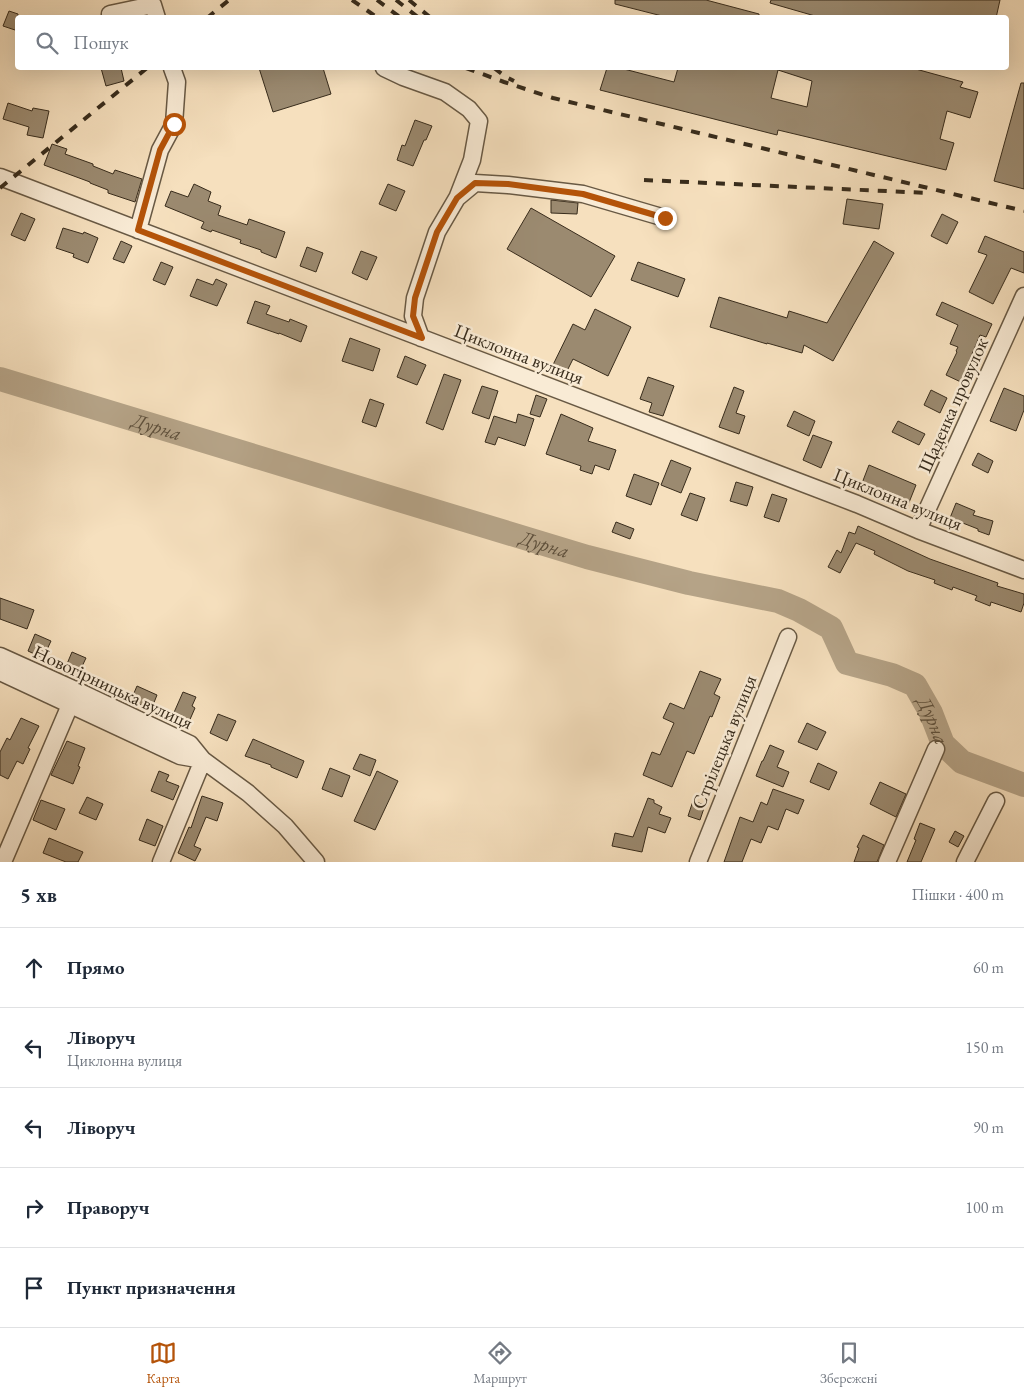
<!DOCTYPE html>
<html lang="uk">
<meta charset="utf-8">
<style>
body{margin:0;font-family:"EB Garamond",serif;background:#f6f6f7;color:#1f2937}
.stop{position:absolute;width:15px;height:15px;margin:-11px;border:4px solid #b45309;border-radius:50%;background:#fff}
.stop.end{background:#b45309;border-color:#fff;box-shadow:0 1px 5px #0008}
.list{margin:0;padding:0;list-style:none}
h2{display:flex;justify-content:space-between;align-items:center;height:65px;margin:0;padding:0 20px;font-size:21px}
h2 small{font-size:16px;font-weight:400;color:#747a83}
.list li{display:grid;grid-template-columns:32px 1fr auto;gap:15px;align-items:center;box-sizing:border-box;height:80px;padding:0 20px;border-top:1px solid #e0e1e3}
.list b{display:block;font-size:19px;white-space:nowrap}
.list p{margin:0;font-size:16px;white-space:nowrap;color:#747a83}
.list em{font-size:16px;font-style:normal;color:#747a83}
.icon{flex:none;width:28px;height:28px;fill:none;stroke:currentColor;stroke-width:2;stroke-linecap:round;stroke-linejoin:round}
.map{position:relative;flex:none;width:1024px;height:862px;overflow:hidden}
.search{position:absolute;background:#fff;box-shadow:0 5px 20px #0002;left:15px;right:15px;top:15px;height:55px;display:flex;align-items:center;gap:12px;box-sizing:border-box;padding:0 18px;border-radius:5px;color:#747a83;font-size:19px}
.sheet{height:465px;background:#fff}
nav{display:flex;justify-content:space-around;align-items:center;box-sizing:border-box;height:70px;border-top:1px solid #e0e1e3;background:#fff;font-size:14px;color:#747a83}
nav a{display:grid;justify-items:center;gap:2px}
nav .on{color:#b45309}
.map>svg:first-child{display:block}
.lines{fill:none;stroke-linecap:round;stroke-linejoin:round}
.river{stroke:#b5a387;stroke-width:24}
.building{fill:#9b8a70;stroke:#382c1c;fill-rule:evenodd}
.minor-casing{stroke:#685944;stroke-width:19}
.minor{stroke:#f9ebd5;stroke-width:16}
.rail{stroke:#382c1c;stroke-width:4;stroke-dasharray:9 9;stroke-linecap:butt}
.route{stroke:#b45309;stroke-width:6}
.labels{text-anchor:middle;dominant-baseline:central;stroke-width:5;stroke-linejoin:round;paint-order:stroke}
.street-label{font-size:19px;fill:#382c1c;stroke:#f9ebd5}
.water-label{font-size:20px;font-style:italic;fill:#5e503c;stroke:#f9ebd5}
</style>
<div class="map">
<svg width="1024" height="862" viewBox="0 0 1024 862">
<rect width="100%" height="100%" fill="#f6e0be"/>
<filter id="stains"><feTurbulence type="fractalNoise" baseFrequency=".004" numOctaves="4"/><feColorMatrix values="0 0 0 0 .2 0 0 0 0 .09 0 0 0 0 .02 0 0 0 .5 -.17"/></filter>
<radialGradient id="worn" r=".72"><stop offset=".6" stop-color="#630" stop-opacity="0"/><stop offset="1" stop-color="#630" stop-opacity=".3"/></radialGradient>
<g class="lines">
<path class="river" id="s1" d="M0,379L587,557L689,583L778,601L799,610L831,628L847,663L892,675L915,685L931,713L943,744L962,762L1024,785"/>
</g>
<path class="building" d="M615,0H706L759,14V18H670L615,4Z
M771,0H1000L996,18H822L770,3Z
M9,11L18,14V31L3,26Z
M101,68H121L124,81L106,86Z
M259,68H323L331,94L273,112Z
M607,68H620L674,82L678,68H912L963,82L960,87L978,92L970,118L947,111L940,139L954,143L946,170L778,130L777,135L600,90ZM778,70L812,81L807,107L771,98Z
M1021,83H1024V189L994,181Z
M8,103L32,111L33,108L49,111L43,138L27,135L29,127L3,119Z
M415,120L432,126L426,140H424L413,166L397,160L402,145L405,146Z
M52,144L67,149L65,154L93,164V166L113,174L115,170L142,179L135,202L108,193V190L90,183V182L44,165Z
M194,184L211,192L208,201L221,206L218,215L247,225L249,219L285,232L276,258L261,252V250L240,243L241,240L212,230L211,232L201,228L204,222L165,206L171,191L188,197Z
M388,184L405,191L396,211L379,204Z
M847,199L883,204L879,229L843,224Z
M551,200L578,203L577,214L551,213Z
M531,208L615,256L591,297L507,249Z
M21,213L35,219L25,241L11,235Z
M942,214L958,222L947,244L931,236Z
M63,228L83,234L84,232L98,238L88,263L73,257L74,254L56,248Z
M985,236L1024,252V273L1011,268L993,304L969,292L987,255L978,252Z
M121,241L132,246L124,263L113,259Z
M874,241L894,253L833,361L804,345L802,353L767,343V344L710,327L719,297L787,318L789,311L827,323Z
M307,247L323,253L316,272L300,266Z
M361,251L377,257L367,280L352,273Z
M161,262L173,267L165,285L153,280Z
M638,262L685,279L678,297L631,280Z
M197,279L213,285L216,279L227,284L217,306L190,296Z
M255,301L270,306L266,314L289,322L290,319L307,326L301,342L279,333V334L247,323Z
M942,302L992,324L986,337L980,335L967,366L970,367L963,383L946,375L957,352L956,351L958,347L950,344L958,325L936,315Z
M595,309L631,327L608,376L573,359L563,379L549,373L573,324L585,330Z
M350,338L380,349L373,371L342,361Z
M405,356L426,365L417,385L397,377Z
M444,374L461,380L443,430L426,423Z
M648,377L674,386L663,416L649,412L652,403L640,399Z
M482,386L498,391L489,419L472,413Z
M734,387L744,391L736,413L745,416L739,434L719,427Z
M1004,388L1024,396V410L1016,431L990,421Z
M931,390L947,398L940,413L924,405Z
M536,395L547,399L540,417L530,414Z
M370,399L384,404L376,427L362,422Z
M794,411L815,421L809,436L787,426Z
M518,414L534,419L525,446L498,437L495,445L485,442L494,416L516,423Z
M561,414L593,428L588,441L616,450L609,470L595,465L592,474L580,470L581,466L546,454Z
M898,421L925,434L919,445L892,432Z
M813,435L832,442L821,468L803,460Z
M978,453L993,461L988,473L972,465Z
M671,460L691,468L681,493L661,485Z
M869,465L916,485L906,510L859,491Z
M634,474L659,483L651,505L626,496Z
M736,482L753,487L747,506L730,501Z
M690,493L705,498L697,521L681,515Z
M772,494L787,499L779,522L764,517Z
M956,503L975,511L973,515L993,521L989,535L978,531V529L950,518Z
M616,522L634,529L630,539L612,532Z
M858,526L930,559L998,583L997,586L1024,594V603L1021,612L991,602L990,606L975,600L977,596L953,587L952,590L934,583L935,580L908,571L874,554L875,551L856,543L840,573L828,567L837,550L841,553L849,532L855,534Z
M0,598L34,610L27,629L0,619Z
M35,634L51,641L43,658L28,651Z
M72,652L86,658L77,677L64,671Z
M700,671L721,679L714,694L720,697L712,717L710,716L694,754L687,751L672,787L643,775L652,752L660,755L674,723L663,718L670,703L684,709Z
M137,686L157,695L151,710L131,700Z
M183,692L196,697L192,706L195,708L188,724L172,717Z
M218,714L236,721L227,741L210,733Z
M21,718L39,726L28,748L30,749L23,764L17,761L8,779L0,775V752L7,738L10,740Z
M807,723L826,732L817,750L798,742Z
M253,739L304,761L297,778L271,767V765L245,756Z
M67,741L85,748L78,766L80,767L73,784L51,775Z
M770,745L784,751L777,767L789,772L783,787L756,776L762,761H763Z
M360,754L376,760L370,776L353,769Z
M818,763L837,772L829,790L810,782Z
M330,768L350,776L342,797L322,789Z
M159,771L169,775L166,781L179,786L173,800L151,791Z
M377,771L398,781L375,830L354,821Z
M880,782L906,794L896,817L870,804Z
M773,789L804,800L798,814L786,809L778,830L768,826L761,843L751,839L742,862H724L740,817L753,822L761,802L767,805Z
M202,796L223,803L217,821L206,817L194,846L201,849L195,861L178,853L189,827L191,828Z
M87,797L103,804L96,820L79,813Z
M648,798L654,800V803L662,807L659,814L671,818L665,833L648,827L642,852L612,846L615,833L633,837Z
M41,800L65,809L56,830L33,820Z
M693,801L705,805L700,820L688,816Z
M147,819L163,826L155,846L139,840Z
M920,823L935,829L921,862H907L916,840L914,839Z
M955,831L964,836L958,847L949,842Z
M863,835L884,845L877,862H854L859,848L857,847Z
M49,838L83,852L78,862H66L43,853Z"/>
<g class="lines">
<g class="minor-casing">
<path id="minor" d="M110,14L153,5L157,18
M384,68L403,77L445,92L469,109L479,121L472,160L458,196
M0,177L857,504L918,530L1024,570
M138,230L160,150L174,124L177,82L172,68
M421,338L413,316L415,298L437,232L457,198L475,183L508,185L583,194L665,218
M918,530L1024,296
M0,656L82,693L190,744L203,760L248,793L285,826L316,862
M0,672L180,756L203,760L161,862
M3,862L70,705
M698,862L788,637
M887,862L936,749
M965,862L996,801"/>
</g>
<use href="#minor" class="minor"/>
<path class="rail" d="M352,0L378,18
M377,0L401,18
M396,0L419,18
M409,0L431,18
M207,18L229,0
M466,68L504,82L553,98L1024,211
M494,68L506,77L514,81
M644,180L928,193
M0,188L147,68"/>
</g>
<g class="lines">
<path class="route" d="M174,124L160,150L138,230L422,338L413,316L415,298L437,232L457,198L475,183L508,184L583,194L665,218"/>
</g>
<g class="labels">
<g class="street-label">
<text transform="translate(519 354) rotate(21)">Циклонна вулиця</text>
<text transform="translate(953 405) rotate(-66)">Щаденка провулок</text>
<text transform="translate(898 499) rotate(22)">Циклонна вулиця</text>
<text transform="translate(113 687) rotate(25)">Новогірницька вулиця</text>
<text transform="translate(724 742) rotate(-68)">Стрілецька вулиця</text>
</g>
<g class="water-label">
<text stroke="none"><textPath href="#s1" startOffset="164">Дурна</textPath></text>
<text stroke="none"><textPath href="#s1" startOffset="569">Дурна</textPath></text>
<text stroke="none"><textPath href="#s1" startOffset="1019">Дурна</textPath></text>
</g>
</g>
<rect width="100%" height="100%" filter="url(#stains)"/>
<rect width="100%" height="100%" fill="url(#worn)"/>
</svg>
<div class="stop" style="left:174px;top:124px"></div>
<div class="stop end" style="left:665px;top:218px"></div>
<div class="search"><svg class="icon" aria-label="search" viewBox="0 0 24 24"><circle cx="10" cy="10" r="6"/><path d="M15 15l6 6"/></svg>Пошук</div>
</div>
<section class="sheet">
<h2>5 хв<small>Пішки · 400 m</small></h2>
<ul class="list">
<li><svg class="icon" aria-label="ahead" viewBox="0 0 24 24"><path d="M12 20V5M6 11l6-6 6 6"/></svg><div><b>Прямо</b></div><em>60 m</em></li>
<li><svg class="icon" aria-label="left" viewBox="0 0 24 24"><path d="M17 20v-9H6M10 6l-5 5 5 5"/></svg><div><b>Ліворуч</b><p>Циклонна вулиця</p></div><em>150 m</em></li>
<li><svg class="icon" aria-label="left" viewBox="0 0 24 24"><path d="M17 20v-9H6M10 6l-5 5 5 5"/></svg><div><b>Ліворуч</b></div><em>90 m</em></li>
<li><svg class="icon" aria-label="right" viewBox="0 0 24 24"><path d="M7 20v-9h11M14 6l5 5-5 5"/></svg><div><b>Праворуч</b></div><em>100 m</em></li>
<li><svg class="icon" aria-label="arrive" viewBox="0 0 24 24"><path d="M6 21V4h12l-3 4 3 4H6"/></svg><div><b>Пункт призначення</b></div></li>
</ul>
</section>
<nav>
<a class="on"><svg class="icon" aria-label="map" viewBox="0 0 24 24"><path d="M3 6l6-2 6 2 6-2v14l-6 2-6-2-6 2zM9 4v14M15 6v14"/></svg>Карта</a>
<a><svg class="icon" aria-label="directions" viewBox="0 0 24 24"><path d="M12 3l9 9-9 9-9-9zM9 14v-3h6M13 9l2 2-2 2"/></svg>Маршрут</a>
<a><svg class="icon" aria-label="saved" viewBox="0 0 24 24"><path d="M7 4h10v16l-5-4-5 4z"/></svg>Збережені</a>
</nav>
